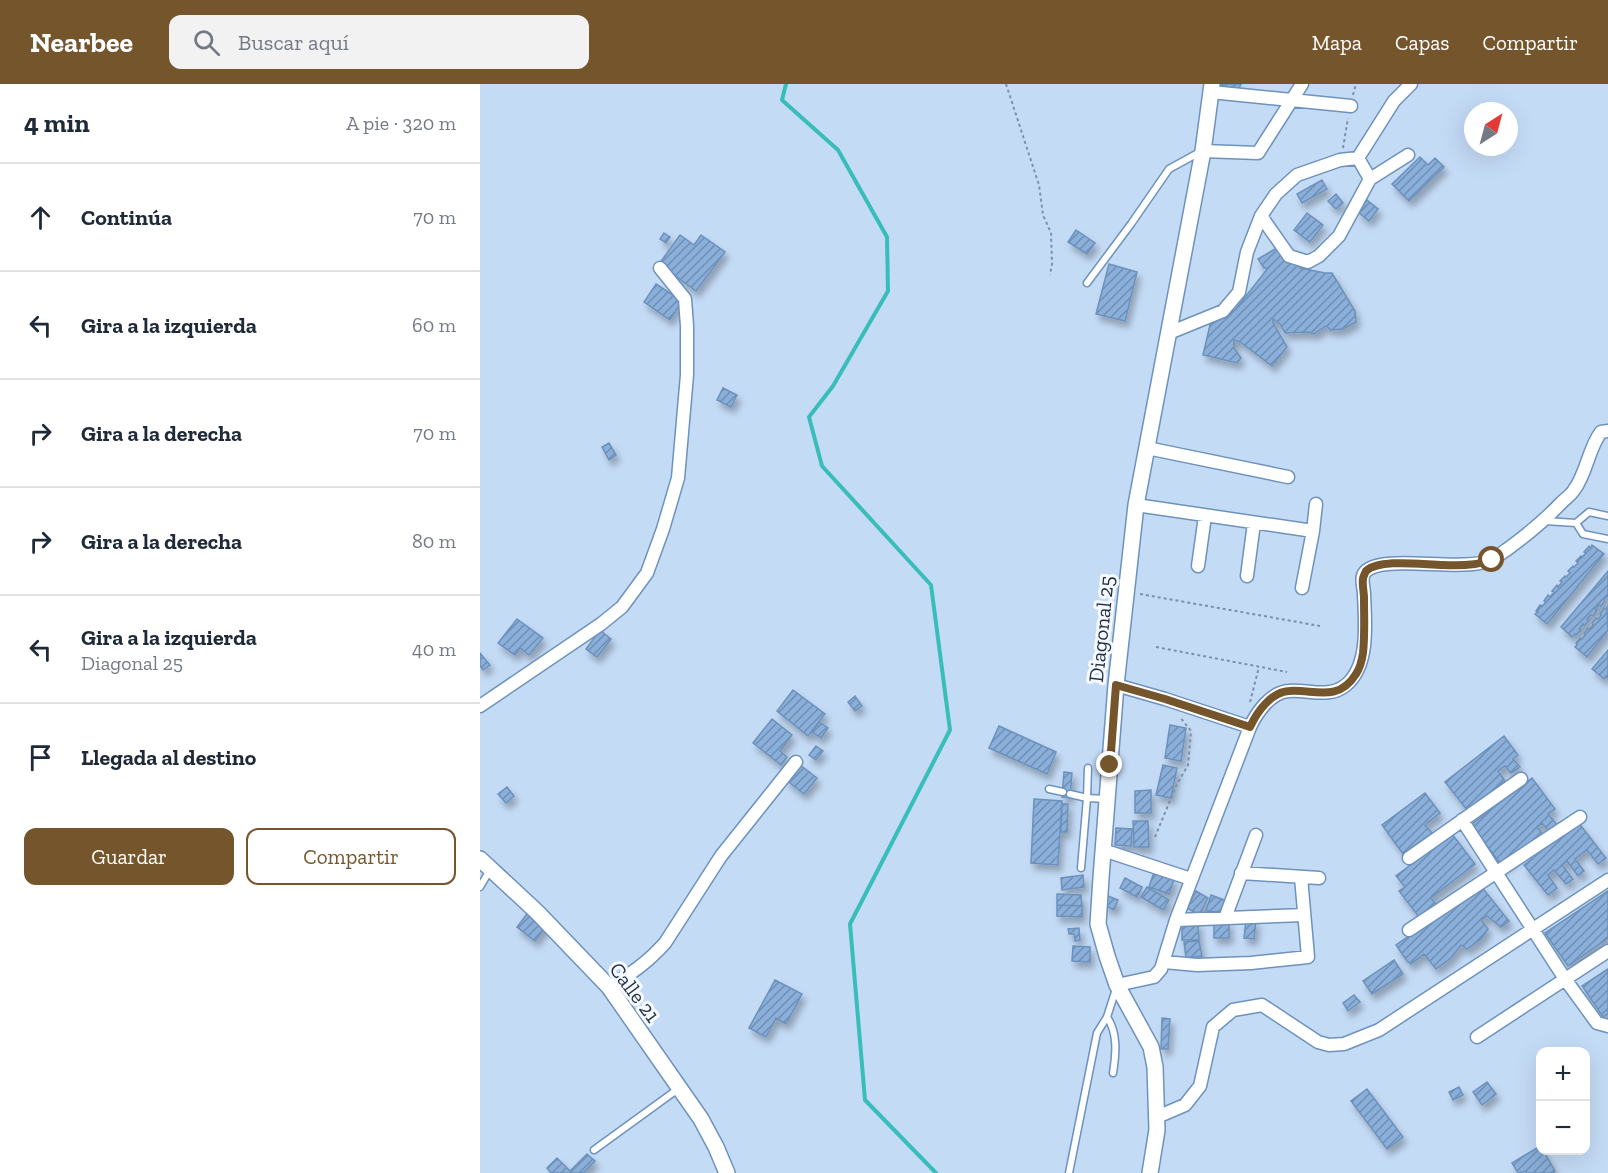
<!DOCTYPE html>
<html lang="es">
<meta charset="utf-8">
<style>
body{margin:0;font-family:"Zilla Slab",serif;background:#f2f2f3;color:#1f2937}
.controls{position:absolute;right:18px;bottom:18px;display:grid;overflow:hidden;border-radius:12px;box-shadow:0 6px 24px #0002}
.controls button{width:54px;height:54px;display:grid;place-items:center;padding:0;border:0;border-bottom:2px solid #e0e1e3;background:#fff;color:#1f2937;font:30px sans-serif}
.compass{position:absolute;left:984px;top:18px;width:54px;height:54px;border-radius:50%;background:#fff;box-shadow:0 6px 24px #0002;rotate:36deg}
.stop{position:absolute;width:18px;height:18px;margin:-14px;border:4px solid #75552b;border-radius:50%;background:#fff}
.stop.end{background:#75552b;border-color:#fff;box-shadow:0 2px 6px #0008}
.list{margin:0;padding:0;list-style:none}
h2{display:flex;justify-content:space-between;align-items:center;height:78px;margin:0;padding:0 24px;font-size:26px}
h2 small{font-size:20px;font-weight:400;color:#747a83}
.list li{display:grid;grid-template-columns:39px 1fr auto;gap:18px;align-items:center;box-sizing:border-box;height:108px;padding:0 24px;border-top:2px solid #e0e1e3}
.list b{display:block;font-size:22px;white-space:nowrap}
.list p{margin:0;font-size:20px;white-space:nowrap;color:#747a83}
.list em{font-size:20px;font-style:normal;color:#747a83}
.actions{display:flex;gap:12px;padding:18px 24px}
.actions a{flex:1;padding:14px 0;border:2px solid #75552b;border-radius:12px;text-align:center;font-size:21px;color:#75552b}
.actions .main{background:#75552b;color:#fff}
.icon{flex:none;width:33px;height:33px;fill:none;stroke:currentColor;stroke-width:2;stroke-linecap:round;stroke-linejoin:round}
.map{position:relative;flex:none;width:1128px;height:1089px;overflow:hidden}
header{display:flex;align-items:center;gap:36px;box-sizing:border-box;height:84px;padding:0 30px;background:#75552b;color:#fff}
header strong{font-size:28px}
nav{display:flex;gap:33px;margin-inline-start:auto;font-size:21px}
.search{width:420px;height:54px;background:#f2f2f3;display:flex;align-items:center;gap:15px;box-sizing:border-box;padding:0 21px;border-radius:12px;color:#747a83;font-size:22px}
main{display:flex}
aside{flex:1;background:#fff}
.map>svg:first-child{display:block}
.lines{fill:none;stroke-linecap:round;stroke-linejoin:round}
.stream{stroke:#39bdb9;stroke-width:4}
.building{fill:url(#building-hatch);stroke:#6c91bb;stroke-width:1.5;filter:url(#shadow)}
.service-casing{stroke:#6d92bc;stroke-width:9}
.minor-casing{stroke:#6d92bc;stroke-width:15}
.tertiary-casing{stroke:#6d92bc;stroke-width:18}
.path{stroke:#7c90a6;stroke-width:2;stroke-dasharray:3 3;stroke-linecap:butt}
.service{stroke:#fff;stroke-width:6}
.minor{stroke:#fff;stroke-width:12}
.tertiary{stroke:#fff;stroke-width:15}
.route{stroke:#75552b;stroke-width:8}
.labels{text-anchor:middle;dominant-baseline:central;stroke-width:6;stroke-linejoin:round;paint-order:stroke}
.street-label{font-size:21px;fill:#1f2f40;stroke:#f6faff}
</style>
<header>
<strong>Nearbee</strong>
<div class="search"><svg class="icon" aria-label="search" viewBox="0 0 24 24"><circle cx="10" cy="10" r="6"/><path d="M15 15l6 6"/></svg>Buscar aquí</div>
<nav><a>Mapa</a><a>Capas</a><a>Compartir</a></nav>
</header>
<main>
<aside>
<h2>4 min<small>A pie · 320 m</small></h2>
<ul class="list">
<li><svg class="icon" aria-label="ahead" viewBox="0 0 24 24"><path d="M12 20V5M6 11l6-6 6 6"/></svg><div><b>Continúa</b></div><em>70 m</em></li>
<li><svg class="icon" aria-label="left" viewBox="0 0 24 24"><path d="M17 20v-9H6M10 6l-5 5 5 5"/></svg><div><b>Gira a la izquierda</b></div><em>60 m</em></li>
<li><svg class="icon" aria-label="right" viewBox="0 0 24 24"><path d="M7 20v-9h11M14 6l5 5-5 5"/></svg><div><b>Gira a la derecha</b></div><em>70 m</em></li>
<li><svg class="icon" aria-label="right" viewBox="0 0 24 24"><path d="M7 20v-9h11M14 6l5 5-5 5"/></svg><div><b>Gira a la derecha</b></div><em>80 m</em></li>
<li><svg class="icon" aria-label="left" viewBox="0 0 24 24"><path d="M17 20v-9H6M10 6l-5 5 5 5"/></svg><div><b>Gira a la izquierda</b><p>Diagonal 25</p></div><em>40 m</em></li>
<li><svg class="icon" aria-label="arrive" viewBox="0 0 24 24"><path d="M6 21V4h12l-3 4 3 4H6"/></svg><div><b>Llegada al destino</b></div></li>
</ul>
<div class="actions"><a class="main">Guardar</a><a>Compartir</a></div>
</aside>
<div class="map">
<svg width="1128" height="1089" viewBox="0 0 1128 1089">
<defs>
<pattern id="building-hatch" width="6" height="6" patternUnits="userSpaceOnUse" patternTransform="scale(1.5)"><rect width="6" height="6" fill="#89afda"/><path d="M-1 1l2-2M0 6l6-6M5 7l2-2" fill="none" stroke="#6f8fb2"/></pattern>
<filter id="shadow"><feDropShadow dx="3.5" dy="6" stdDeviation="3" flood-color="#0004"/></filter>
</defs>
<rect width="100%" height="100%" fill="#c4dbf6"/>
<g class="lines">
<path class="stream" d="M306,0L302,16L358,66L407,153L408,207L353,302L329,333L342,382L451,501L470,646L370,840L385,1016L456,1089"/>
</g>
<path class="building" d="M738,0H761L758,7Z
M940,73L948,81L955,74L964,83L929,117L912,100Z
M842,96L847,105L822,119L817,110Z
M856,110L863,119L856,125L848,117Z
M887,116L898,125L889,137L878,128Z
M827,129L843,141L830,158L814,146Z
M596,146L615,159L607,170L588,158Z
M184,149L190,153L186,159L180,155Z
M200,151L214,161L221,151L245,168L216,207L179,180Z
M805,159L820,184L845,189H852L875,227L876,238L863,245L851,246L846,242L834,250L828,248L805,249L800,240L793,235V239L807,263L792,282L760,258L754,256V264L761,274L757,279L723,271L730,241L755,226L788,184H784L778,175Z
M629,180L657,188L645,237L616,230Z
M176,200L202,217L190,236L164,218Z
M243,304L257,311L251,323L237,316Z
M129,359L136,371L129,376L122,363Z
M1112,461L1124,470L1067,540L1055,530L1058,528L1056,527L1060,521L1062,522L1066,518L1064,517L1068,511L1070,513L1074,508L1072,507L1077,501L1078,503L1082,498L1080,497L1085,492L1086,493L1090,489L1088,487L1093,482L1094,483L1098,479L1096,477L1101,472L1102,473L1106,469L1104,468L1109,462L1111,464Z
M1128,487V512L1124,515L1125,517L1121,522L1119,521L1115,525L1117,526L1113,532L1111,531L1107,535L1109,536L1104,542L1103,540L1099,545L1101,546L1096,551L1095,550L1092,553L1081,543Z
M1127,523L1128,546L1107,573L1095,563L1097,561L1096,559L1100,554L1102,555L1105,551L1104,549L1108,544L1110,545L1113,541L1112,539L1116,534L1118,535L1121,531L1120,530L1124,524L1126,525Z
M37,535L63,554L49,571L40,564L35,571L18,559Z
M120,546L131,555L117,573L106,565Z
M1128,566V593L1126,592L1124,595L1112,585Z
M0,569L10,581L3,586L0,582Z
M313,606L345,630L328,652L297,627Z
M375,612L382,622L375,627L368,618Z
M292,635L312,651L300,667L307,673L301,681L273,659Z
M339,638L348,644L341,654L332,648Z
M690,641L706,644L701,677L685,674Z
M519,642L576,668L567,690L509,664Z
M1024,652L1038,671L1033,675L1040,683L1031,689L1025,682L1018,687L1025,697L987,726L965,698Z
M336,662L343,667L336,676L329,671Z
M319,680L337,694L324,710L306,696Z
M683,681L697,684L691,714L676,711Z
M584,688L592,689L590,714L582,713Z
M1052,694L1075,725L1068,730L1078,742L1070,749L1062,739L1057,743L1064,752L1023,783L991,741Z
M27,703L34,712L26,719L18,710Z
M671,706V729H655V707Z
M945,709L960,729L945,741L952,749L923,770L902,741Z
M554,715L582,717L578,781L551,779Z
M582,720H588L587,748H581Z
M653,737H668L669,763H654Z
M1098,738L1126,774L1118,780L1107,766L1095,775L1104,787L1098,792L1087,777L1082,781L1093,795L1086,800L1074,786L1068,791L1077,804L1068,811L1044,781Z
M636,744L652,745L651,762L635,761Z
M972,750L995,780L951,814L959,824L942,837L919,807L925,803L916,792Z
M674,788L694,795L689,810L669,803Z
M603,791L604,803L582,806L581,794Z
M645,794L662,803L657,813L640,804Z
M1001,802L1029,837L1021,843L1007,832L1001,836L1008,845L1001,855L987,865L981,861L971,874L956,885L944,870L931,880L927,877L916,861Z
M667,803L689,816L683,826L661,813Z
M716,807L728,814L719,831L707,824Z
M1128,807V854L1088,882L1065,849Z
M577,810L601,811L602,822L577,821Z
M731,811L747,817L741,832L726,826Z
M628,812L638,816L634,826L624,821Z
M577,821L602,822V833L577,832Z
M49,827L67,841L55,857L37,843Z
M766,836L776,837L774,855L764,854Z
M749,838V854H734V839Z
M702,839H718L719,856H702Z
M599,844L600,856L595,857L594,850H589L588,845Z
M719,857L722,872L706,874L704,858Z
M593,862L610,863V878L592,877Z
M914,876L923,890L892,910L883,897Z
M1128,885V930L1123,933L1102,902Z
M295,896L322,910L306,940L296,934L286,953L269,944Z
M874,911L880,918L868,927L863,919Z
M682,934L690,935L688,965H681Z
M1007,998L1016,1010L1002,1021L993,1008Z
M979,1003L983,1011L973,1016L969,1008Z
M887,1005L923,1053L907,1065L871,1017Z
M1060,1062V1066H1063L1075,1087L1073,1089H1047L1046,1087L1038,1089L1032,1079Z
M107,1070L115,1077L103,1089H71L67,1084L77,1074L90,1087Z"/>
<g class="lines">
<g class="service-casing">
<path id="service" d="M607,199L651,140L689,85L720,68
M1065,437L1096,439L1109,428L1128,432
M1096,439L1103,450L1128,455
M608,684L607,714L627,715
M569,705L583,708
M590,710L607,714L601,784
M0,803L10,786
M627,933C638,949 636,970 633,989
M114,1066L198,1005
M589,1089L617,949L627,933L636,905"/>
</g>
<g class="minor-casing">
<path id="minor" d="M731,8L871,22
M723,67L778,69L822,0
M878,74L890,95
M781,132L809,172L828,178L839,172L859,152L890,95L928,71
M689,249L743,227L759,208L767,168L781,132L796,110L817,91L860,76L878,74L914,17L931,0
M667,364L808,393
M656,421L833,447L822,504
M833,447L836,420
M718,482L725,432
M767,492L774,439
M636,601L685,615L770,643
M0,622L121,540L142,523L167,489L183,445L198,394L207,291V242L205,215L180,184
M982,736L1085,895L1117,939L1128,942
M623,766L711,795
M929,774L1041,695
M761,789L839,794
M745,834L776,751
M696,836L824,831
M929,846L1100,733
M684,878L717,881L771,879L828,873L821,793
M637,901L674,893L681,885L696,836L770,643C777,628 791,608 809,607C828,605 849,615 866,601C890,581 885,538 884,510C884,503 880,494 885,488C902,469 982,489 1011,476C1017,473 1023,468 1029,464C1048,450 1065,436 1081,419C1085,415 1091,411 1094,406C1107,389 1108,365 1121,348L1128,347
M129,903C152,889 167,879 185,859L241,772L316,678
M997,953L1128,867
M677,1033L705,1021L720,1002L733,943L753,926L782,921L838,958L849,961L864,960L899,946L1128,796"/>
</g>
<g class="tertiary-casing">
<path id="tertiary" d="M0,775L57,828L129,903L221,1035L236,1063L247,1089
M670,1089L677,1046L675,983L671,963L637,901L627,872L618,840L621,794L636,601L656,421L723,67L732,0"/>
</g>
<path class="path" d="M526,0L559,101L563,131L571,149L572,180L570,191
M873,11L876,0
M863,64L868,34
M660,510L840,542
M676,563L807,588
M770,618L779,583
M675,753L696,702L708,681L711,647L700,633"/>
<use href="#service" class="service"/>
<use href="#minor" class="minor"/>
<use href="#tertiary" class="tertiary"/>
</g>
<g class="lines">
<path class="route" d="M630,681L636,601L685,615L770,643C777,628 791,608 809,607C834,605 858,619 876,590C880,584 882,576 883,569C885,551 884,532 884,514C884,508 882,501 883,495C883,494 885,489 886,487C900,474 945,481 963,481C979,482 997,481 1012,476"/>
</g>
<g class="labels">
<g class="street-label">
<text transform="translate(621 545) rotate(-84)">Diagonal 25</text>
<text transform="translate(155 908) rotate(53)">Calle 21</text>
</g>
</g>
</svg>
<div class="controls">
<button>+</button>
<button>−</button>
</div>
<svg class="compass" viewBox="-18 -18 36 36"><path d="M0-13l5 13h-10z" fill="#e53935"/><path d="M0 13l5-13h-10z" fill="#747a83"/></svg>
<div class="stop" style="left:1012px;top:476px"></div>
<div class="stop end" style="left:630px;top:681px"></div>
</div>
</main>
